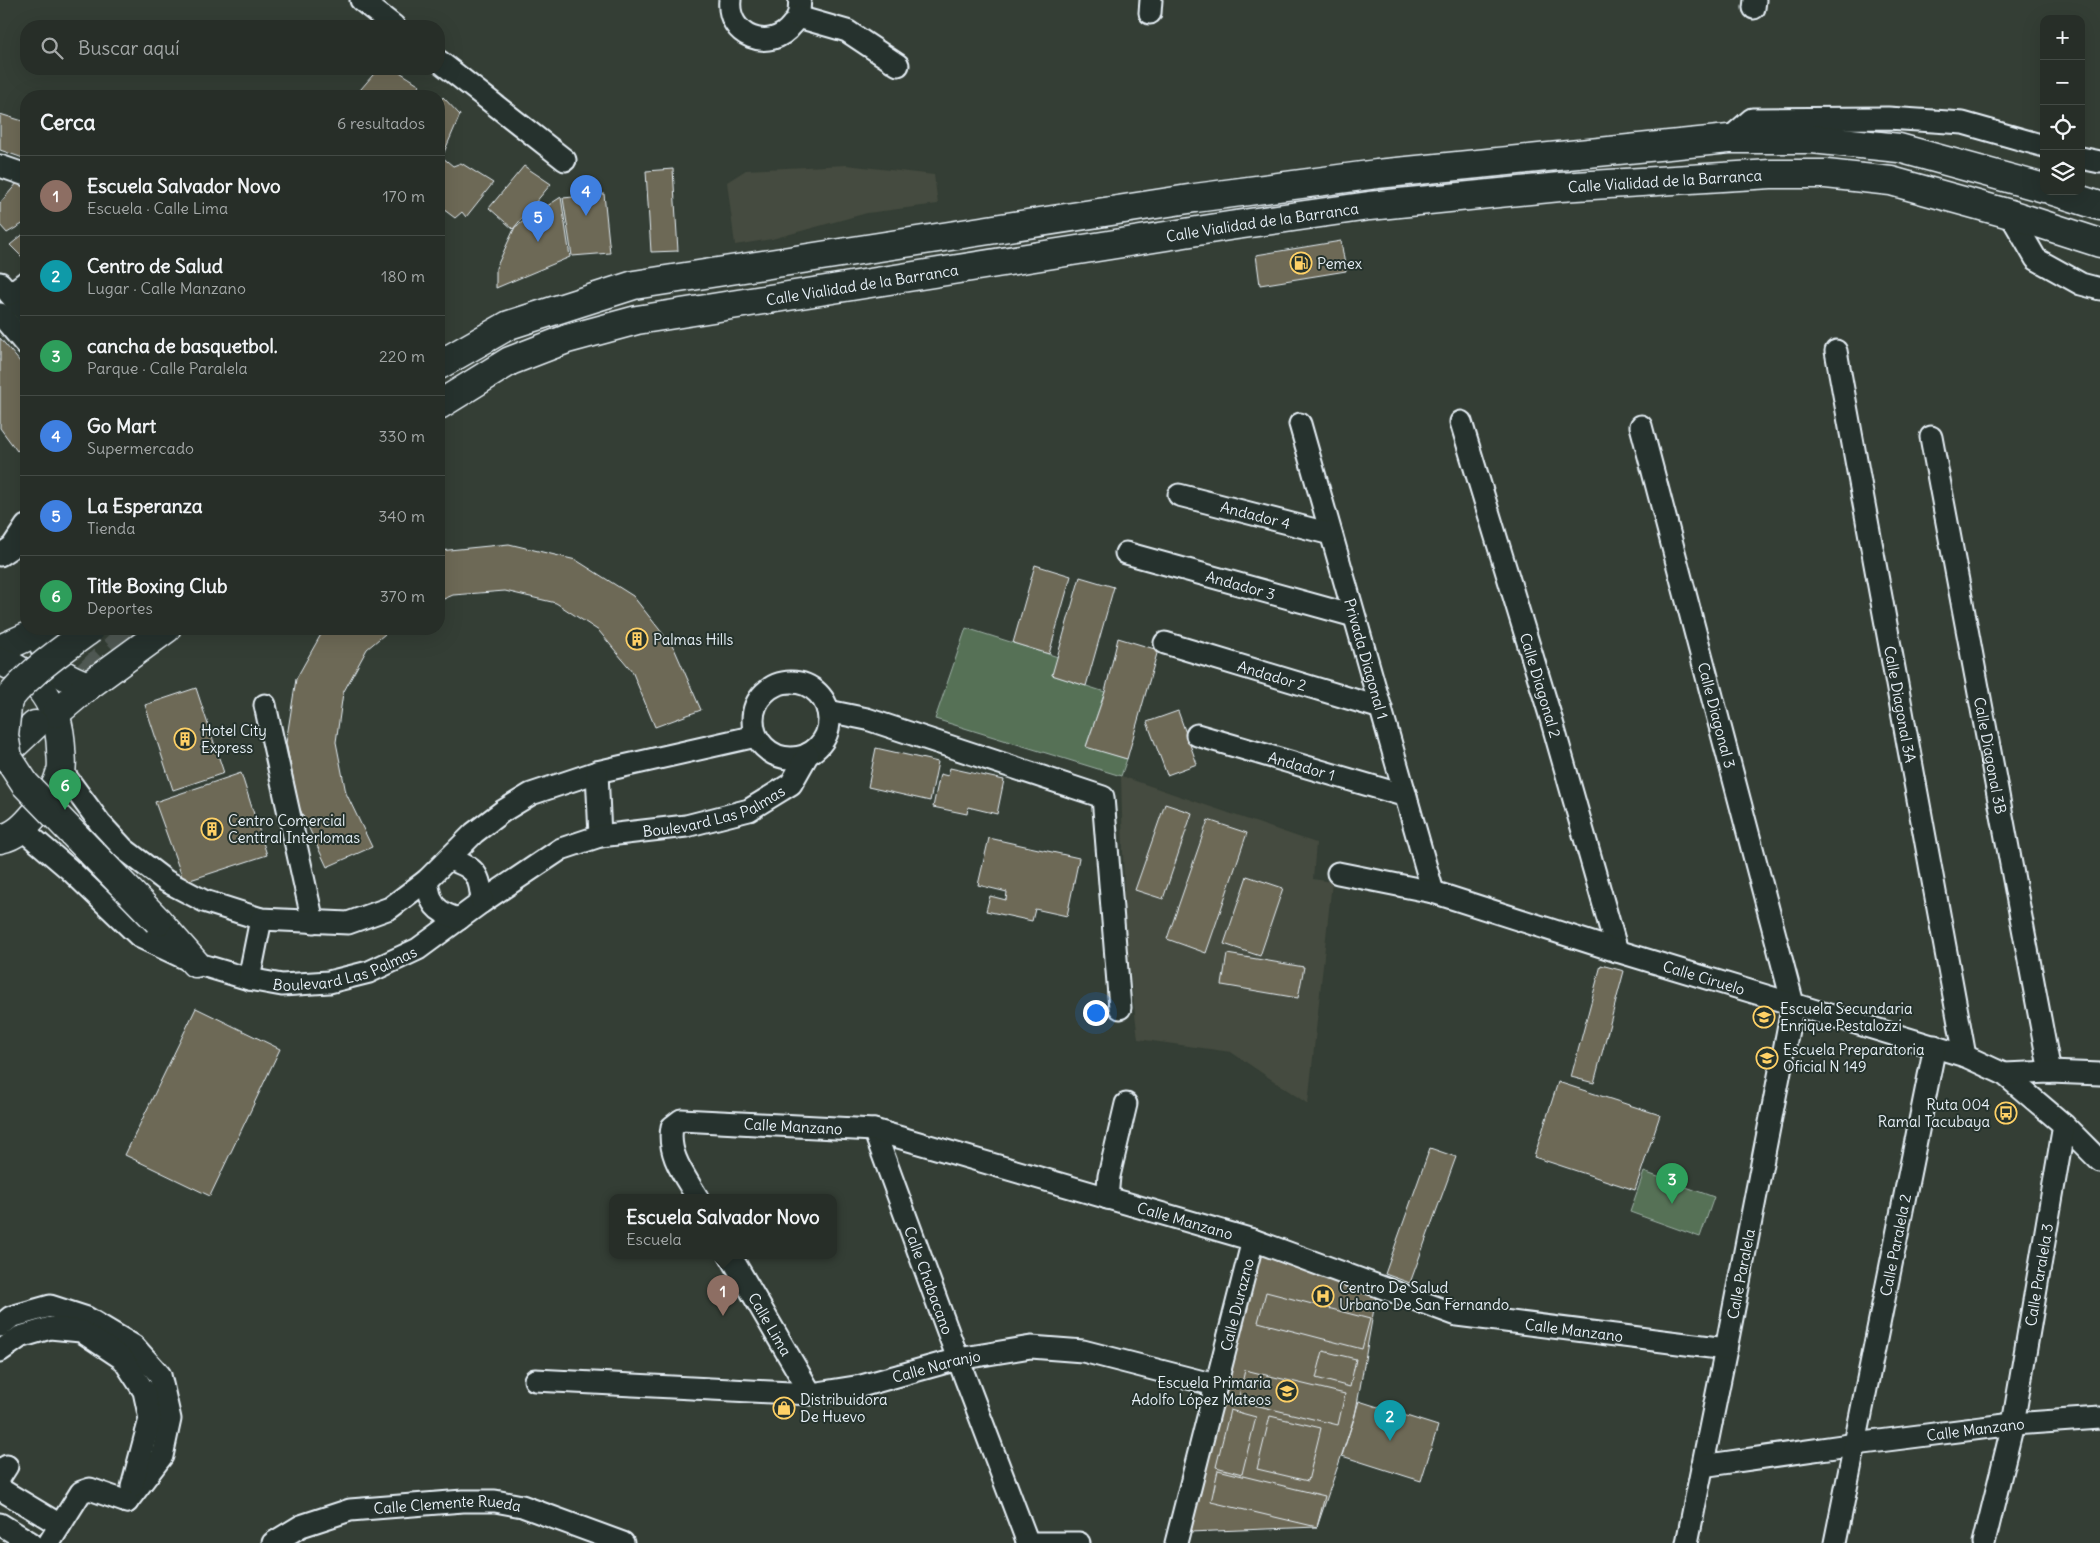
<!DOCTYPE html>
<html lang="es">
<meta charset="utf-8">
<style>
body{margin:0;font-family:Delius,sans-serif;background:#333a34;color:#f1f3f6}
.controls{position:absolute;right:15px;top:15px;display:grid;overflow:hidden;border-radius:10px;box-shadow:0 5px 20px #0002}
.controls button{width:45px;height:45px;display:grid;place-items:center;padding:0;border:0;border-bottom:1px solid #434a45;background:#272e28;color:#f1f3f6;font:25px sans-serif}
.you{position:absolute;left:1095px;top:1012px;width:18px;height:18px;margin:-12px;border:4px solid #fff;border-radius:50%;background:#1a73e8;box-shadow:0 0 0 8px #1a73e833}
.badge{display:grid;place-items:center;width:32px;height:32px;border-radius:50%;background:#1a73e8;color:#fff;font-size:16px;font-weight:700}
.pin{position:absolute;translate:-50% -41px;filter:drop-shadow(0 1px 2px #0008)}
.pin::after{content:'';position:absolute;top:26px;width:18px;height:15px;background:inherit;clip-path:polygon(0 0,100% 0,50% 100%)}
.popup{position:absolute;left:609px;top:1194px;width:228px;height:65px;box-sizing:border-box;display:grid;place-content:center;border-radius:10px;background:#272e28;filter:drop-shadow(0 1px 4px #0005);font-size:16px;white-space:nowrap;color:#a4a8a8}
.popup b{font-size:19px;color:#f1f3f6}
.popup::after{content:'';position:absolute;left:50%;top:100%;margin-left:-10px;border:10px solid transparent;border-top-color:#272e28}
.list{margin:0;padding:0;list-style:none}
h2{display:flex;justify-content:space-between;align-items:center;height:65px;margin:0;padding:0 20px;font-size:21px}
h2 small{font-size:16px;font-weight:400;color:#a4a8a8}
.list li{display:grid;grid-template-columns:32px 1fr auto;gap:15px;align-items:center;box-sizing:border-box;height:80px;padding:0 20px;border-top:1px solid #434a45}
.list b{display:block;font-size:19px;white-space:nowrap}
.list p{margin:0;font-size:16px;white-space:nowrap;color:#a4a8a8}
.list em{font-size:16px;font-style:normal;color:#a4a8a8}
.icon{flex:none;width:28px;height:28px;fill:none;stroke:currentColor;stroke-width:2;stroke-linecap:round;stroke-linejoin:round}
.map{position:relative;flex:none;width:2100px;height:1543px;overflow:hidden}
.search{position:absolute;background:#272e28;box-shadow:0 5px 20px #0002;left:20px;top:20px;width:425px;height:55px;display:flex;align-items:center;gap:12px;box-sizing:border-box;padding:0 18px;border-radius:20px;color:#a4a8a8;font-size:19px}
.panel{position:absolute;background:#272e28;box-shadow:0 5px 20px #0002;left:20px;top:90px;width:425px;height:545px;border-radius:20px}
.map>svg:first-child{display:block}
.built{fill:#454b3f}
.green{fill:#567157;stroke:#9fb1a8}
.building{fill:#6d6956;stroke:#e8f1f8}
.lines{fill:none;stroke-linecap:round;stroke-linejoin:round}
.secondary-tunnel{stroke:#4f5952;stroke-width:28;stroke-dasharray:28 14;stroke-linecap:butt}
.street-casing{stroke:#e8f1f8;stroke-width:25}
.secondary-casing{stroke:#e8f1f8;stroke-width:31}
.street{stroke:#26332d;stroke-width:21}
.secondary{stroke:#26332d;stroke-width:28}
.secondary-bridge-casing{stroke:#e8f1f8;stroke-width:31;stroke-linecap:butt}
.secondary-bridge{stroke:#26332d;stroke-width:28}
.labels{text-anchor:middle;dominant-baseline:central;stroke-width:4;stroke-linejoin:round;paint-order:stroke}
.street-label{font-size:15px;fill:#e8f1f8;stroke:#26332d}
.poi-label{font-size:15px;fill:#e8f1f8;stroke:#26332d;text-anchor:start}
</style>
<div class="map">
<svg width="2100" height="1543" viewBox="0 0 2100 1543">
<rect width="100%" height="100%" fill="#343e35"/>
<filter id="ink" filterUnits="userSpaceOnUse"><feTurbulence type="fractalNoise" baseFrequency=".02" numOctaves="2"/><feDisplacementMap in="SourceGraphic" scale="10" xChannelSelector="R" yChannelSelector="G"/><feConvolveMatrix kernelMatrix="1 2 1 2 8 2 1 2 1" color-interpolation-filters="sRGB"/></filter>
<g filter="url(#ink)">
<path class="built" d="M846,165L934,175L938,204L867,213L772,239L735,245L727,182L746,170Z
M1121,776L1316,843L1313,879L1332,882L1308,1104L1231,1052L1138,1039L1125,929Z"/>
<path class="green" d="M966,628L1058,657L1052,675L1105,692L1086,746L1127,759L1121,776L935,719Z
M1644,1172L1714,1197L1700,1237L1630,1212Z"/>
<path class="building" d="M378,69H395L420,85L411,96H355Z
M443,97L460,115L442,157L453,166L461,163L493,183L466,217L462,212L455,218L439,206V103Z
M0,114L26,122V159L0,150Z
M524,166L551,184L513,229L489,208Z
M673,169L678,251L651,252L646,171Z
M18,182L26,186V222L7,233L0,225V203Z
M604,194L610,253L572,256L563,198Z
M561,197L570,257L496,288V268L515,227Z
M26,232V261L10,245Z
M1341,241L1346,271L1260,285L1256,255Z
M0,338L26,369V444L17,451L0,428Z
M509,544L576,560L633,596L674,648L701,710L655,727L632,671L599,631L556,603L505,591L453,595L439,601V551Z
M1035,565L1071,576L1049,654L1013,643Z
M1080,577L1114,587L1086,686L1052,675Z
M324,629H391L367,649L343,693L336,742L346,793L372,847L327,867L299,807L286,743L296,679Z
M1118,638L1158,650L1127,759L1086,747L1105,692Z
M196,688L224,773L173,790L145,705Z
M1178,711L1197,764L1167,775L1147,722Z
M876,748L938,762L930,801L868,787Z
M950,768L1004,780L997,814L968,807L967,814L933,807L940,774L948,776Z
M241,773L267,855L184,882L155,802Z
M1165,804L1192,813L1163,899L1135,890Z
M1208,820L1247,833L1206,953L1167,939Z
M989,838L1079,858L1067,916L1035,909L1032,921L986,911L990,896L1006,900L1007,892L978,885Z
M1247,876L1283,888L1260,956L1224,944Z
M1227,954L1304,967L1298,998L1222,985Z
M1601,965L1624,971L1594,1083L1571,1077Z
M196,1008L280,1049L210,1196L125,1155Z
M1558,1082L1660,1115L1635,1190L1534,1157Z
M1430,1148L1456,1157L1410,1283L1385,1274Z
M1253,1240L1378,1286L1355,1416L1317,1527L1189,1532Z
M1266,1292L1370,1319L1362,1349L1258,1322Z
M1323,1351L1356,1359L1350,1387L1316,1378Z
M1245,1370L1345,1394L1338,1425L1238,1401Z
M1359,1401L1438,1426L1421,1481L1342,1456Z
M1230,1410L1256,1417L1242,1474L1216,1467Z
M1270,1416L1321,1428L1308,1481L1257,1469Z
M1218,1470L1325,1496L1317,1527L1211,1502Z"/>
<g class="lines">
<path class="secondary-tunnel" d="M83,679L135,629"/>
<g class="street-casing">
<g id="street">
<path d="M361,0L394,26"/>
<path d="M730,0C726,36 770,54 792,25C795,22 798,19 798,15C800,11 799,5 800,0"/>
<path d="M1754,8L1755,0"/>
<path d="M1150,13L1151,0"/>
<path d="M798,17L847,31L898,65"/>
<path d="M439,61L565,160"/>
<path d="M1729,139L1752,119L1888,118L1963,123L2044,146"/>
<path d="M2081,158L2100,162"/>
<path d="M0,166L26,175"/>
<path d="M2010,214L2036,259L2081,284L2100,289"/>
<path d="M0,283L26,313"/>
<path d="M10,294L26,282"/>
<path d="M0,314L26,345"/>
<path id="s1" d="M1836,351L1965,1056"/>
<path id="s2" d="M1461,422L1550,715L1617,951"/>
<path id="s3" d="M1300,424L1433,892"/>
<path id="s4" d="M1641,426L1793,1004L1726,1349L1687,1543"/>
<path id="s5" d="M1931,437L2050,1072"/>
<path id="s6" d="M1179,495L1331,534"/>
<path id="s7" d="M1126,553L1354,616"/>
<path d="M0,555L12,547L26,526"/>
<path id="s8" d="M1165,643L1381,708"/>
<circle cx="791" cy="720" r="38"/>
<path d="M265,705L313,922"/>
<path d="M828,711L867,719L1103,797L1120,1008"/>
<path id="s9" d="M1197,735L1406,796"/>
<path d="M61,770L100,823L124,849L166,881L204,901L261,919L348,923L390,908L427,880L474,833L503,811L531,794L597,772L756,736"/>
<path d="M597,772L600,836"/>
<path id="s10" d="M22,829L69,869L140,937L195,963L249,979L282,985L329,982L369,972L418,949L482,902L561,849L600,836L686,826L749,810L791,784L808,754"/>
<path d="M449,859C476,868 480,874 482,902"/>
<path id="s11" d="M1338,873L1433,892L1617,951L1965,1056L2004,1074L2064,1125L2100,1161"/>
<path d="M427,880C430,904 435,912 459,919"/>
<path d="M249,979L261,919"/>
<path d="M2004,1074L2050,1072L2100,1074"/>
<path id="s12" d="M874,1130L958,1359L1028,1543"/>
<path id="s13" d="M697,1197C684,1175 667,1154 672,1127L681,1120L874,1130L1253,1240L1457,1315L1726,1349"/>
<path d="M1107,1198L1109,1176L1126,1104"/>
<path id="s14" d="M730,1255L811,1394"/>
<path d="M0,1326L11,1317L50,1306L87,1318L134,1346L160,1375L170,1419L162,1456L127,1502"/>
<path d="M0,1351L20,1337L50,1328L81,1331L123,1359L144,1391L150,1419L132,1487"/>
<path id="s15" d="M535,1380L811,1394L861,1386L958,1359L1031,1347L1083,1351L1215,1385"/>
<path id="s16" d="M1702,1466L1856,1444L2013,1424L2100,1418"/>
<path d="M0,1477L7,1466"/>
<path d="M0,1489L60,1525"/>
<path d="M0,1524L31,1543"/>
<path d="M49,1543L81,1492L90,1489L127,1502"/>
<path id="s17" d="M273,1543L301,1526L350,1510L463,1501H495L522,1506L623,1543"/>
<path d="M1027,1543H1079"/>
<path id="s18" d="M1176,1543L1253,1240"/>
<path id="s19" d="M1835,1543L1935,1046"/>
<path id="s20" d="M1984,1543L2013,1424L2064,1125"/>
</g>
</g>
<g class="secondary-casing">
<g id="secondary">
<path d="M2053,191L2100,206"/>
<path d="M439,365L509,325L634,285L1195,198L1377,174L1729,139H1812L1899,148L2044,188"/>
<path id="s21" d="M439,405L510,361L567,339L637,320L1229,226L1369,206L1560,187L1771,174H1826L1891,181L2010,214L2100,243"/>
<path d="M43,629C43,665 56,674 88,686"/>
<path d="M0,649L44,629"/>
<path d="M0,661C40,676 59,706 61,748C61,755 63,764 61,771C57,786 47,802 36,813C26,825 16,836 0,839"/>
<path d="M56,713L88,686L166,629"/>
<path d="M0,758L35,725"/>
<path d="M158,921L195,963"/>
</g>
</g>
<use href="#street" class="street"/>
<use href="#secondary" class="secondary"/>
<g class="secondary-bridge-casing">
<path id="secondary-bridge" d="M8,698L4,735L8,758L25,784L158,921
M0,711C22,677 58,653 91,629"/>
</g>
<use href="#secondary-bridge" class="secondary-bridge"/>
</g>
</g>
<defs>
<g id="fuel-ring" transform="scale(1.125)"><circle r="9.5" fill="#26332d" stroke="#ffd166" stroke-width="1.5"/><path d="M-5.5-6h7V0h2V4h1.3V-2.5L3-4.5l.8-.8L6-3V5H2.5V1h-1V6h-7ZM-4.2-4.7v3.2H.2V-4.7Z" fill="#ffd166"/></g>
<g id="building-ring" transform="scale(1.125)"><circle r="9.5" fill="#26332d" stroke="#ffd166" stroke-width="1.5"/><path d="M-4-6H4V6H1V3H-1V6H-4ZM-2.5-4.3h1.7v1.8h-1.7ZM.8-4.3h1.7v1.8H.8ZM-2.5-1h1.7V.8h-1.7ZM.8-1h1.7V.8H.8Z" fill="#ffd166"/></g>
<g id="school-ring" transform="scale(1.125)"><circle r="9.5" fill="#26332d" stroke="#ffd166" stroke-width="1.5"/><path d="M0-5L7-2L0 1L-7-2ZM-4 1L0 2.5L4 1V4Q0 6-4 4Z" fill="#ffd166"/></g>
<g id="bus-ring" transform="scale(1.125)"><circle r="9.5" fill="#26332d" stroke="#ffd166" stroke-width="1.5"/><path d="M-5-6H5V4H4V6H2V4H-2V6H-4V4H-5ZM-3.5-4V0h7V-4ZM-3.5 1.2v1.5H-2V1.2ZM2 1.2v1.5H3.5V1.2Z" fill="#ffd166"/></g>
<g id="hospital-ring" transform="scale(1.125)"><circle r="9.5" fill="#26332d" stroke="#ffd166" stroke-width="1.5"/><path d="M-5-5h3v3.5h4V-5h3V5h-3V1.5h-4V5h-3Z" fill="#ffd166"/></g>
<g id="shop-ring" transform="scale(1.125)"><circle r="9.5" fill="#26332d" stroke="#ffd166" stroke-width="1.5"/><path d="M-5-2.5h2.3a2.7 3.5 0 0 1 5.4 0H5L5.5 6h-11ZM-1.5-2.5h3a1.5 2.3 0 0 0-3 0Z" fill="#ffd166"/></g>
</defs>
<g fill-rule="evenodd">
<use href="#fuel-ring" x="1301" y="263"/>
<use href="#building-ring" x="637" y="639"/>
<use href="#building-ring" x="185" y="739"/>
<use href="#building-ring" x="212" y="829"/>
<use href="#school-ring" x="1764" y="1017"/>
<use href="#school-ring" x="1767" y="1058"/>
<use href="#bus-ring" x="2006" y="1113"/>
<use href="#hospital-ring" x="1323" y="1296"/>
<use href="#school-ring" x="1287" y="1391"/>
<use href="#shop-ring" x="784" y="1408"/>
</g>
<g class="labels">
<g class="street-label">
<text stroke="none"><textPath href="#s21" startOffset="1255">Calle Vialidad de la Barranca</textPath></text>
<text stroke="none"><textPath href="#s21" startOffset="850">Calle Vialidad de la Barranca</textPath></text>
<text stroke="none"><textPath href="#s21" startOffset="445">Calle Vialidad de la Barranca</textPath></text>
<text stroke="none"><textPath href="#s6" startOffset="79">Andador 4</textPath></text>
<text stroke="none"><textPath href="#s7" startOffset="119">Andador 3</textPath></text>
<text stroke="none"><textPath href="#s3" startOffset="244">Privada Diagonal 1</textPath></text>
<text stroke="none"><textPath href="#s8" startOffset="112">Andador 2</textPath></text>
<text stroke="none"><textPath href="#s2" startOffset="275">Calle Diagonal 2</textPath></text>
<text stroke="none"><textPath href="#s1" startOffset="359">Calle Diagonal 3A</textPath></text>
<text stroke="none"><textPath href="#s4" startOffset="299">Calle Diagonal 3</textPath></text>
<text stroke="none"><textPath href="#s5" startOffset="324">Calle Diagonal 3B</textPath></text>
<text stroke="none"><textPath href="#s9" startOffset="109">Andador 1</textPath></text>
<text stroke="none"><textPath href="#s10" startOffset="786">Boulevard Las Palmas</textPath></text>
<text stroke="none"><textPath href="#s10" startOffset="376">Boulevard Las Palmas</textPath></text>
<text stroke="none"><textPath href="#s11" startOffset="381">Calle Ciruelo</textPath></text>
<text stroke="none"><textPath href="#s13" startOffset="200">Calle Manzano</textPath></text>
<text stroke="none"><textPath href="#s13" startOffset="605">Calle Manzano</textPath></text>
<text stroke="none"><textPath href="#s19" startOffset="304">Calle Paralela 2</textPath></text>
<text transform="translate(1741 1274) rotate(-79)">Calle Paralela</text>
<text stroke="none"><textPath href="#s20" startOffset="274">Calle Paralela 3</textPath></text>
<text stroke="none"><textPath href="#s12" startOffset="160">Calle Chabacano</textPath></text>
<text stroke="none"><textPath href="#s18" startOffset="246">Calle Durazno</textPath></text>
<text stroke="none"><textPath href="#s14" startOffset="80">Calle Lima</textPath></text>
<text stroke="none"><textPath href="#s13" startOffset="1011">Calle Manzano</textPath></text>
<text stroke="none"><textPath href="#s15" startOffset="405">Calle Naranjo</textPath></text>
<text stroke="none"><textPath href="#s16" startOffset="276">Calle Manzano</textPath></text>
<text stroke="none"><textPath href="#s17" startOffset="182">Calle Clemente Rueda</textPath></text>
</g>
<g class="poi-label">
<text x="1317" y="263">Pemex</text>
<text x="653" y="639">Palmas Hills</text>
<text x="201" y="730">Hotel City<tspan x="201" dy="17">Express</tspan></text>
<text x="228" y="820">Centro Comercial<tspan x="228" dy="17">Centtral Interlomas</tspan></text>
<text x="1780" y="1008">Escuela Secundaria<tspan x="1780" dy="17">Enrique Pestalozzi</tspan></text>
<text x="1783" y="1049">Escuela Preparatoria<tspan x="1783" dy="17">Oficial N 149</tspan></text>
<text x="1990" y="1104" text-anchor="end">Ruta 004<tspan x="1990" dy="17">Ramal Tacubaya</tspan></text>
<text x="1339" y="1287">Centro De Salud<tspan x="1339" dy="17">Urbano De San Fernando</tspan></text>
<text x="1271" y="1382" text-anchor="end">Escuela Primaria<tspan x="1271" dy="17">Adolfo López Mateos</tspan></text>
<text x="800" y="1399">Distribuidora<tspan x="800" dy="17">De Huevo</tspan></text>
</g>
</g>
</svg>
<div class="controls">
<button>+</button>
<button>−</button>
<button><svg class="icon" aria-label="locate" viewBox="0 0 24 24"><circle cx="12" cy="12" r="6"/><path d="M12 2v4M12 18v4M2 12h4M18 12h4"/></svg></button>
<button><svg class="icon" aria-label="layers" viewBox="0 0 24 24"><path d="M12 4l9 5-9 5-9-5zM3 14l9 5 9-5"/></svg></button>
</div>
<div class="you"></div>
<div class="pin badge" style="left:723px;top:1316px;background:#8d6e63">1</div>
<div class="popup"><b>Escuela Salvador Novo</b>Escuela</div>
<div class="pin badge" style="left:1390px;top:1441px;background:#0f9aa8">2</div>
<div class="pin badge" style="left:1672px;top:1204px;background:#2e9e5b">3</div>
<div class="pin badge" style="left:586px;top:216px;background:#3f7fe0">4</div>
<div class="pin badge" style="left:538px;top:242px;background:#3f7fe0">5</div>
<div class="pin badge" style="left:65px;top:810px;background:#2e9e5b">6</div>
<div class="search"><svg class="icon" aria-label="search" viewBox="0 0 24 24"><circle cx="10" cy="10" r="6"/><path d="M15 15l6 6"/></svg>Buscar aquí</div>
<section class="panel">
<h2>Cerca<small>6 resultados</small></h2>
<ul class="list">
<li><span class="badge" style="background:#8d6e63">1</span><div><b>Escuela Salvador Novo</b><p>Escuela · Calle Lima</p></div><em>170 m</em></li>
<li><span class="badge" style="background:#0f9aa8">2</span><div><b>Centro de Salud</b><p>Lugar · Calle Manzano</p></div><em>180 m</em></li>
<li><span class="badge" style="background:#2e9e5b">3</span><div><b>cancha de basquetbol.</b><p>Parque · Calle Paralela</p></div><em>220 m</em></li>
<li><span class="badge" style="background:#3f7fe0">4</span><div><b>Go Mart</b><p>Supermercado</p></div><em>330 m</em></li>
<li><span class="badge" style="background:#3f7fe0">5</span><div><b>La Esperanza</b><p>Tienda</p></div><em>340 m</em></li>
<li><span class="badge" style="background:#2e9e5b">6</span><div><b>Title Boxing Club</b><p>Deportes</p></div><em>370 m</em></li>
</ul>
</section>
</div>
